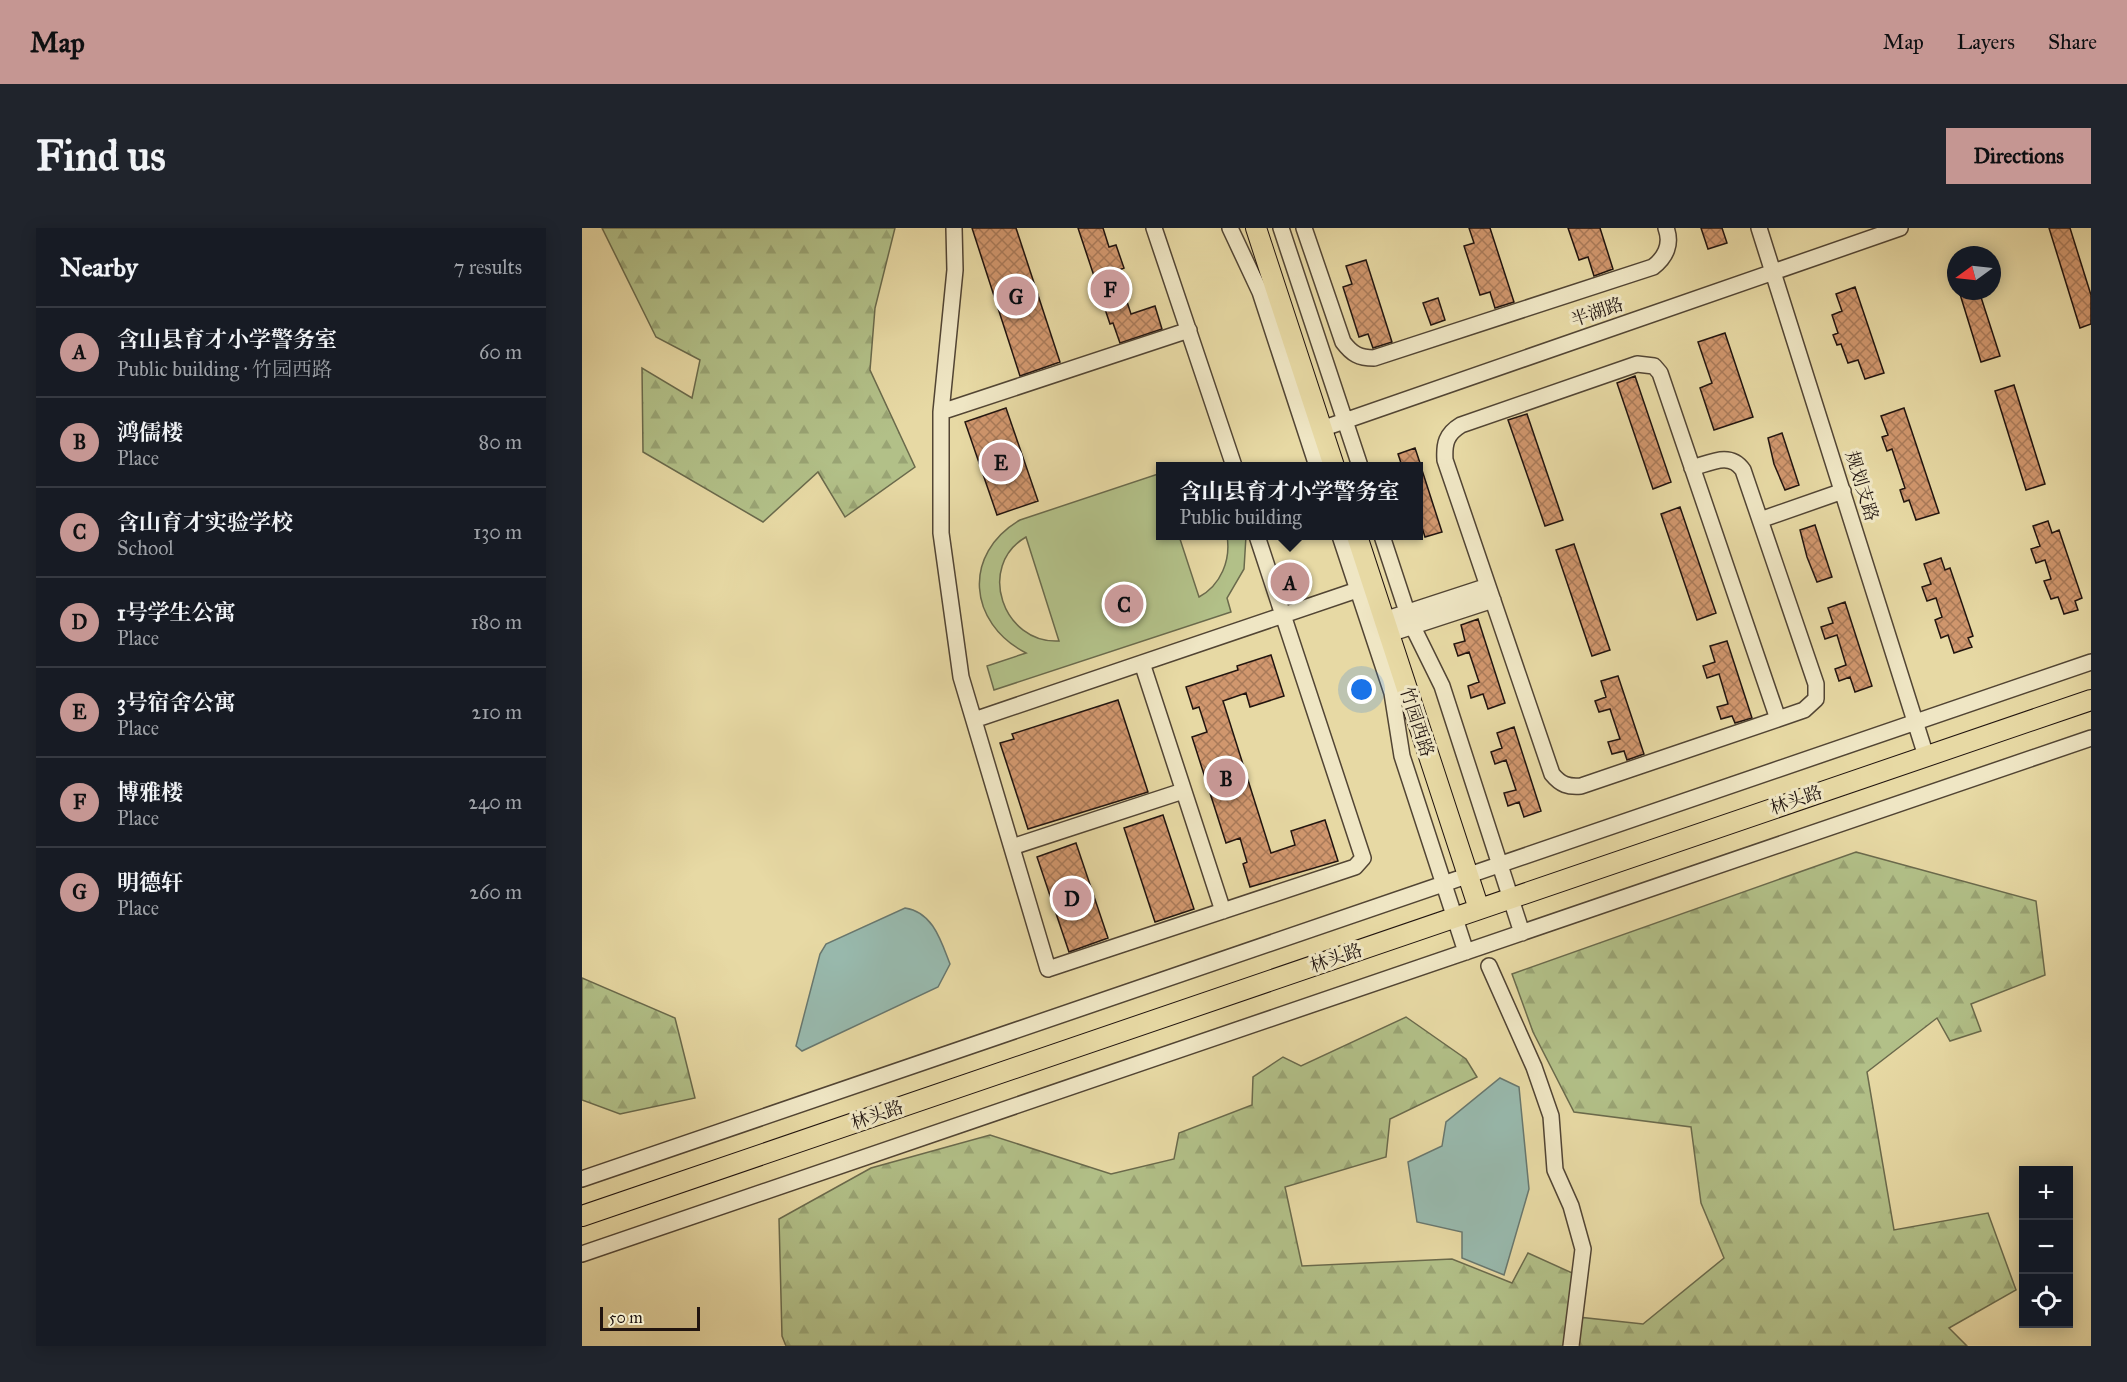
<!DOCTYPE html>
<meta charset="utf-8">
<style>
body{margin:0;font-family:"IM FELL Great Primer","Noto Serif SC",serif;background:#20242c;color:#f1f3f6}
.controls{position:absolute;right:18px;bottom:18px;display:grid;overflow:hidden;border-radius:0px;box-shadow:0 3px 15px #0003}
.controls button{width:54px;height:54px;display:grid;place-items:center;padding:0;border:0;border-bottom:2px solid #363941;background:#171b24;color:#f1f3f6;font:30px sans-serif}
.compass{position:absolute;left:1365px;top:18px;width:54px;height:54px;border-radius:50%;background:#171b24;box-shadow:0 3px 15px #0003;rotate:255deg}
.scale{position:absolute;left:18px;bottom:15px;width:100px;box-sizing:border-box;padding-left:6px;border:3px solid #21140f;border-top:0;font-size:16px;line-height:21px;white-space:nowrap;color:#21140f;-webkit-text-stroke:4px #efe6c4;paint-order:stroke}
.you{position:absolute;left:780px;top:462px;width:21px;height:21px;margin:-15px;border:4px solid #fff;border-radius:50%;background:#1a73e8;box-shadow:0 0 0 9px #1a73e833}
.badge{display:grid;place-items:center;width:39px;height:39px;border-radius:50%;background:#c59692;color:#111;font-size:20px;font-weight:700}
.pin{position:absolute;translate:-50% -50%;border:3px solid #fff;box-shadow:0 2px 6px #0006}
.popup{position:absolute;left:574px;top:234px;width:267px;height:78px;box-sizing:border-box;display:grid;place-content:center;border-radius:0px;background:#171b24;filter:drop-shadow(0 2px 4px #0005);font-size:20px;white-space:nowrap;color:#9ea1a6}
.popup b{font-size:22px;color:#f1f3f6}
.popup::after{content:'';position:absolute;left:50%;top:100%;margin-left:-12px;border:12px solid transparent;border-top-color:#171b24}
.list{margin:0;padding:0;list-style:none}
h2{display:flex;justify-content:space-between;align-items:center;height:78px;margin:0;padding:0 24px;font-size:26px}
h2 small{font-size:20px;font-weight:400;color:#9ea1a6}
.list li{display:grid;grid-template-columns:39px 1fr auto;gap:18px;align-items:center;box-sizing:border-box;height:90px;padding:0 24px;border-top:2px solid #363941}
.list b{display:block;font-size:22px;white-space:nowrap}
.list p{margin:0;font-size:20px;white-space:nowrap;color:#9ea1a6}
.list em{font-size:20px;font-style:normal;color:#9ea1a6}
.icon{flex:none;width:33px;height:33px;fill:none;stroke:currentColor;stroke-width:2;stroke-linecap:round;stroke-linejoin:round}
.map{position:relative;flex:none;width:1509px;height:1118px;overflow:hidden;border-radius:0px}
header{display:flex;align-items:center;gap:36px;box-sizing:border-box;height:84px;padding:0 30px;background:#c59692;color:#111}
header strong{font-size:28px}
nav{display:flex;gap:33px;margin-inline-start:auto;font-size:21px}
.intro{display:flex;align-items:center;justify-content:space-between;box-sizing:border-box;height:144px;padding:0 36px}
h1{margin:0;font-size:42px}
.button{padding:15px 27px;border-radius:0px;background:#c59692;color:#111;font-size:21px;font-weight:700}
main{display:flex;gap:36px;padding:0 36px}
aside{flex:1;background:#171b24;border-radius:0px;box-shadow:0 3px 15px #0003}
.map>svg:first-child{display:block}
.forest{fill:url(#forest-firs);stroke:#6a6a4c;stroke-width:1.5}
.garden{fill:#b2c088;stroke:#6a6a4c;stroke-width:1.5;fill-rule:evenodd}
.water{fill:#98b9ad;stroke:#68776e;stroke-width:1.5}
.building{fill:url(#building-cross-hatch);stroke:#21140f;stroke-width:1.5}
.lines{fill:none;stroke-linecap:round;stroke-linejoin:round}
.minor-casing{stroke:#524534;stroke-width:18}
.major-casing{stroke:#21140f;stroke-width:22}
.minor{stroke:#efe6c4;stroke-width:15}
.major{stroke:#e7d9a4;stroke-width:20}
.labels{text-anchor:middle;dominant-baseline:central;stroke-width:6;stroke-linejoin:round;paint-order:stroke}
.street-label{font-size:18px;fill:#21140f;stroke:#efe6c4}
</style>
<header>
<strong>Map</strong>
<nav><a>Map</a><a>Layers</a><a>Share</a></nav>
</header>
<div class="intro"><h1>Find us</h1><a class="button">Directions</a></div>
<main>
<aside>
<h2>Nearby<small>7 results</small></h2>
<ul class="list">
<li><span class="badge">A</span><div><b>含山县育才小学警务室</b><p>Public building · 竹园西路</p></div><em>60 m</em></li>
<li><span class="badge">B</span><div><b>鸿儒楼</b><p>Place</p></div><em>80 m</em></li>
<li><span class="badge">C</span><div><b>含山育才实验学校</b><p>School</p></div><em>130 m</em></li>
<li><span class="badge">D</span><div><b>1号学生公寓</b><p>Place</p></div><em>180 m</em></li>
<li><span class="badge">E</span><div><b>3号宿舍公寓</b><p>Place</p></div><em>210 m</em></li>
<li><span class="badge">F</span><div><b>博雅楼</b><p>Place</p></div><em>240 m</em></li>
<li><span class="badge">G</span><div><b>明德轩</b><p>Place</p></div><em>260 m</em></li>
</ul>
</aside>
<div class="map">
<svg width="1509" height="1118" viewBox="0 0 1509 1118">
<defs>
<pattern id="forest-firs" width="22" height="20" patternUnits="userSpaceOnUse" patternTransform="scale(1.5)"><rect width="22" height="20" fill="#b2c088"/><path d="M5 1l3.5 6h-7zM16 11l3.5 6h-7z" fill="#99a474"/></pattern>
<pattern id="building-cross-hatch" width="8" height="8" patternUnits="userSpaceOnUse" patternTransform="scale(1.5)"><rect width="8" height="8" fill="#d1976e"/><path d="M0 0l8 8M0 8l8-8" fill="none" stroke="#a97a59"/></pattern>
</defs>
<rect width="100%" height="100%" fill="#e7d9a4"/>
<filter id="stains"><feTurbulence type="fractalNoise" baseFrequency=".00333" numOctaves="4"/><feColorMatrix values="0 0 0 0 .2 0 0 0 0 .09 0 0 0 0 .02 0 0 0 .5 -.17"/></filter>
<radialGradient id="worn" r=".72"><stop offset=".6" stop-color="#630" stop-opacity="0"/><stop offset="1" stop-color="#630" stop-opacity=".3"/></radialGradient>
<path class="forest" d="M20,0H313L293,80L288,142L333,239L263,289L236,244L181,294L61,224L60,140L110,170L118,132L74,109Z
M1274,624L1454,673L1463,747L1389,776L1399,803L1368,813L1355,790L1285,844L1312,1002L1406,985L1434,1062L1367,1100L1385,1118H204L200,1108L197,991L289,940L408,907L529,946L592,931L597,905L670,877L671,849L701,829L719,838L824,789L884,831L895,849L808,891L804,929L703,959L720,1038L870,1031L930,1055L946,1025L999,1049L987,1088L1061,1096L1142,1030L1119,975L1109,899L992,884L951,804L930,746Z
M0,750L93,790L113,870L38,886L0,872Z"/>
<path class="garden" d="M579,245V308H597L617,369C639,357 649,332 645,308H664L662,341L645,370L649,384L412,462L405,438L444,425C386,395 380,326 438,292ZM444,309L477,413C421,416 394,338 444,309Z"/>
<path class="water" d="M323,680C351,684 359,713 368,736L356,759L220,823L214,818L238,726L244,716Z
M918,850L937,859L947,961L922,1047L880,1030V1004L835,994L826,934L860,918L864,894Z"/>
<path class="building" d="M390,0H434L478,134L438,148Z
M496,0H521L527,19L534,17L542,40L535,43L549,86L573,78L580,101L538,115L531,95L528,96Z
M887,0H908L932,74L913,80L908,64L898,67L882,18L892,15Z
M986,0H1018L1031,41L1012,48L1006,29L997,32Z
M1119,0H1140L1145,15L1126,21Z
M1467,0H1488L1509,67V96L1498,100Z
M784,32L810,114L791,120L786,106L777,109L761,59L770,56L764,38Z
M1273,59L1302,145L1283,151L1276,132L1266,135L1259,116L1255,117L1251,107L1256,105L1250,87L1260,83L1254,66Z
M1377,63H1397L1418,128L1399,134Z
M856,70L863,92L849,97L841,75Z
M1143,105L1171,189L1132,202L1118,160L1130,155L1116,114Z
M1053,148L1089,254L1071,261L1035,155Z
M1432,157L1463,256L1444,262L1413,163Z
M424,180L456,273L415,287L383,194Z
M1322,180L1357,285L1334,292L1327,272L1322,274L1318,262L1323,260L1310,221L1305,223L1300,209L1306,207L1299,188Z
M945,186L981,292L963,298L926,192Z
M1200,205L1217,257L1203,262L1192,236L1186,210Z
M833,220L839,238H820L816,226Z
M837,239H839L860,304L843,309L837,290Z
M1098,279L1134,385L1115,392L1079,286Z
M1466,293L1470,305L1477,302L1500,370L1493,373L1496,382L1482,386L1476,369L1469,371L1462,353L1469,351L1463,332L1454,335L1449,321L1458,318L1451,298Z
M1233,297L1250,349L1235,354L1225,329L1218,302Z
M992,316L1028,422L1010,428L974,322Z
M1359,330L1363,342L1368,340L1391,408L1386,410L1390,419L1372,425L1366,407L1359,410L1353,392L1360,389L1354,370L1345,373L1340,359L1349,356L1342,336Z
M1263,374L1290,458L1273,464L1268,449L1257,453L1253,441L1264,437L1255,407L1243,411L1239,399L1251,395L1246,380Z
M896,391L923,475L906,481L901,466L889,470L886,458L897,454L887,424L876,428L872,416L883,413L879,397Z
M1145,413L1170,490L1153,495L1150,488L1139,491L1135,479L1146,476L1137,446L1125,450L1121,438L1133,434L1128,418Z
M689,427L702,468L668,479L664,465L641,473L689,625L713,617L709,603L743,592L756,633L668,659L661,636L665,634L658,610L644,615L610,509L625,504L617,479L611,481L604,459L656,442L655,438Z
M1036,448L1062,526L1045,532L1042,523L1030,526L1026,514L1038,511L1028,481L1017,484L1013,473L1024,469L1019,453Z
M536,472L566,564L446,601L418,515L432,511L430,506Z
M932,499L959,583L942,589L937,574L926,578L922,565L934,562L924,532L913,536L909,524L920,520L915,505Z
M581,587L612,681L573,694L542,600Z
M494,615L526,710L487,724L455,629Z"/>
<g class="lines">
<g class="minor-casing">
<path id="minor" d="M372,0L373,42L359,184V305L379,449L466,741L773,639L781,630L675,308
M572,0L652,238
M648,0L678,64L735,238
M699,0L778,238
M722,0L761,114C770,126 777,130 792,130L1071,39C1084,29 1090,16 1084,0
M1177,0L1344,528
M359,184L607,102
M725,206L1318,0
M1110,240C1128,235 1148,223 1161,242L1234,456V471L1222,482L1196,491L999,558C986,559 979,557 970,546L863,232C862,216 864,206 879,197L1055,136L1072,138L1078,145L1196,491
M1178,292L1261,263
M758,308L810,465L820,528L884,724
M800,308L828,393L860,458L940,705
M802,392L906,358
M807,406L911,372
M560,435L641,683
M392,492L784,359
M430,619L601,563
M907,738L952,839L969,888L973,942L989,978L1001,1021L989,1118
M0,951L1509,434
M0,1026L1509,510"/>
</g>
<g class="major-casing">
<path id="major" d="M674,0L752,238
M775,308L897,681
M0,988L1509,472"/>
</g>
<use href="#minor" class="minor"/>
<use href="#major" class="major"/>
</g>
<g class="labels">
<g class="street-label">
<text transform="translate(1015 84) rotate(-19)">半湖路</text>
<text transform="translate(1280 258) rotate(73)">规划支路</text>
<text transform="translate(835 494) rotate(72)">竹园西路</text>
<text transform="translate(1214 572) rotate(-19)">林头路</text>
<text transform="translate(754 730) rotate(-19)">林头路</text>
<text transform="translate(295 887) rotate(-19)">林头路</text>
</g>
</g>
<rect width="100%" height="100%" filter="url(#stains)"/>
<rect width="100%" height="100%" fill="url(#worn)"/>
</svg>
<div class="controls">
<button>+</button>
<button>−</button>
<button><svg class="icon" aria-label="locate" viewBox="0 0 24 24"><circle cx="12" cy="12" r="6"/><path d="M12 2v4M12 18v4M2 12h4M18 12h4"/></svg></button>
</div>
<svg class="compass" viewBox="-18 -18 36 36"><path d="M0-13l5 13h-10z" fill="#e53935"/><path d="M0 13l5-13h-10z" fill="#9ea1a6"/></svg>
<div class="scale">50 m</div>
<div class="you"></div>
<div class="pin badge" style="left:708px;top:354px">A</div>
<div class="popup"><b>含山县育才小学警务室</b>Public building</div>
<div class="pin badge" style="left:644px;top:550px">B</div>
<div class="pin badge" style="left:542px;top:376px">C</div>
<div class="pin badge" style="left:490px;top:670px">D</div>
<div class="pin badge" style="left:419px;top:234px">E</div>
<div class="pin badge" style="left:528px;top:61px">F</div>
<div class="pin badge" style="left:434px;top:68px">G</div>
</div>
</main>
